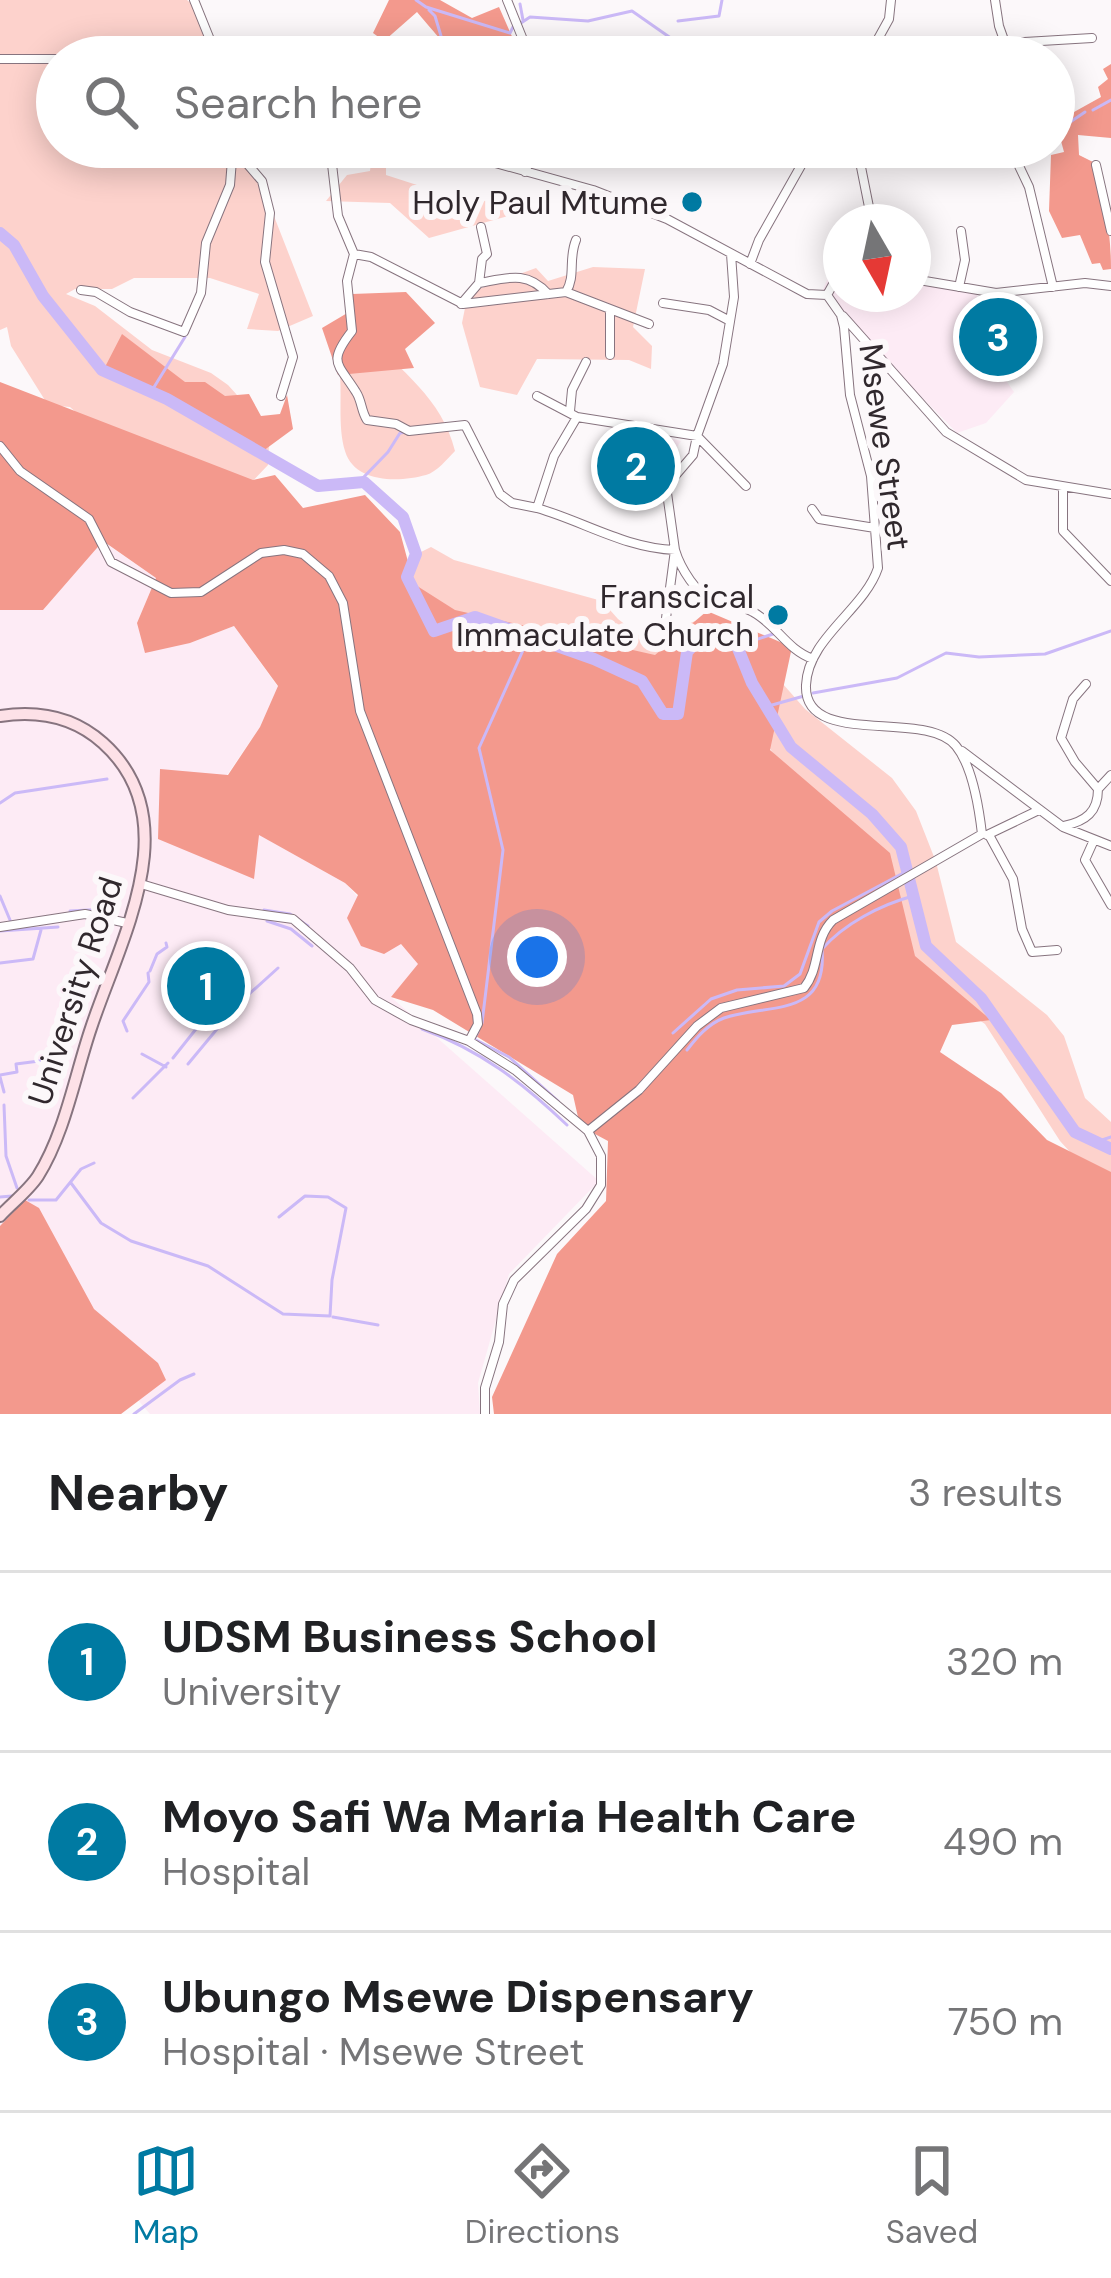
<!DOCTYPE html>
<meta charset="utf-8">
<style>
body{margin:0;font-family:"DM Sans",sans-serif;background:#f6f6f6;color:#202124}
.compass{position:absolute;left:823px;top:204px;width:108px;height:108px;border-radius:50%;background:#fff;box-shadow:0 6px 30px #0003;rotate:171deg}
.you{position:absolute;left:537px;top:957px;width:42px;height:42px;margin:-30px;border:9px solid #fff;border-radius:50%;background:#1a73e8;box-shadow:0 0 0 18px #1a73e833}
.badge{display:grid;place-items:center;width:78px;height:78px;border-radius:50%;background:#007aa2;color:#fff;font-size:39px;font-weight:700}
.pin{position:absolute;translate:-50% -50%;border:6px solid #fff;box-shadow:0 3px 12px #0006}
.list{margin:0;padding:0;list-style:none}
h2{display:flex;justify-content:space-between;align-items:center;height:156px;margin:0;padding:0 48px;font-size:51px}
h2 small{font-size:39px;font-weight:400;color:#757577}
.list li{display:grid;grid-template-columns:78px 1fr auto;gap:36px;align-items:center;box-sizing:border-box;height:180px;padding:0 48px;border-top:3px solid #e0e0e0}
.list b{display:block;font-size:45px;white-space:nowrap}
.list p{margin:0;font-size:39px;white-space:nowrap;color:#757577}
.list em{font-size:39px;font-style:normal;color:#757577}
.icon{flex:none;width:66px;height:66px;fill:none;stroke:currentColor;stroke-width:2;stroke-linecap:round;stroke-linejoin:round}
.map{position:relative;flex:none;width:1111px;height:1414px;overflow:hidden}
.search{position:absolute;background:#fff;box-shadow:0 6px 30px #0003;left:36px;right:36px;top:36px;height:132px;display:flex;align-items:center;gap:30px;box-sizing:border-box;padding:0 42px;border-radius:66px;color:#757577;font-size:45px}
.sheet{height:696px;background:#fff}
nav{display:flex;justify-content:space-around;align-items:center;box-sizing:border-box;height:168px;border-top:3px solid #e0e0e0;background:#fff;font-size:33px;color:#757577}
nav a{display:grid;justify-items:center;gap:6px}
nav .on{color:#007aa2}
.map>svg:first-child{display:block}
.built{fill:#fdebf5}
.green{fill:#fdd2cc}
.forest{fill:#f3998d}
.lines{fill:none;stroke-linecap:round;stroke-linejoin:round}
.stream{stroke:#cbb9f7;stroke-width:3}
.river{stroke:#cbb9f7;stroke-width:12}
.street-casing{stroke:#87747f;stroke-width:10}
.secondary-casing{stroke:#87747f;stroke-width:14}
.street{stroke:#fff;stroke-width:8}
.secondary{stroke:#fde1e7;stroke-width:10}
.poi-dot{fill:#007aa2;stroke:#fcf8fa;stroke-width:4.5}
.labels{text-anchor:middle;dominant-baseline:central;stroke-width:12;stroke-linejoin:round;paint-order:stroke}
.poi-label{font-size:33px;fill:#30282d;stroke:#fcf8fa;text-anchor:end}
.street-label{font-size:33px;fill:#30282d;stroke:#fcf8fa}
</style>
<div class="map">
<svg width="1111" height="1414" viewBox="0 0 1111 1414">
<rect width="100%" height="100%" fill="#fcf8fa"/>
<path class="built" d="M841,268V294H913V281L978,293L970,329L1014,392L986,423L957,433L821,294L830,273Z
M641,429L681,441L652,486L606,475L609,447L635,450Z
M102,541L156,578L137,623L190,643L234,626L278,687L260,727L227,775L224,863L253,878L258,834L345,883L419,964L391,997L599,1181L509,1274L478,1383L480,1414H150L137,1399L121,1414H0V610H43Z"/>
<path class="green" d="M0,0H187L205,15L215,57H57V147H247L313,316L278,331L247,329L259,294L210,278H134L112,289H75L66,294L95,306L152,350L211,373L228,385L246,405L269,444L268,465L247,487L80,416L70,407L48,405L11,346L7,327L0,330Z
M373,147H386V175L417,185L415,198L436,202L522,200L515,214L429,238L390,203L326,201L347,175L370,171Z
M593,267L645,269L633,327L652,346L651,369L629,360L537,359L517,395L480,387L462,323L468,293L536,268L548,281Z
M365,333C401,371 442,398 455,451C447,459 437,472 426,475C400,482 355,484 345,451C337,425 343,393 339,366Z
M431,547L454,560L602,601L618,619L653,646C671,641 679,625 699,620L775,675L805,709L892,778L916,811L936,862L956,942L1047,1015L1064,1036L1085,1098L1111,1122V1174L1082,1165L1060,1141L985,1024L937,991L742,708L692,666L427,639L406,571L413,556Z"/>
<path class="forest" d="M389,0H440L472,18L499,7L514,41C456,67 455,56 417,12L384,41L373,33Z
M1111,64V138L1078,135L1079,155L1093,162C1105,196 1111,233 1111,269L1103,270L1100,263L1092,264L1080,235L1062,238L1049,211L1051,155L1064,152L1054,115L1059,111L1065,117L1101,97L1098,87L1108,79L1103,69Z
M406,292L435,323L405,349L414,368L338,375L322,328L349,312L352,294Z
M122,334L185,382H205L225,396L249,394L261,416L280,414L287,395L293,429L263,451L105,367Z
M0,382L253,480L275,475L303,508L365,495L400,532L414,584L455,610L655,655L707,611L792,647L770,750L890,853L915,956L991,1020L952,1025L940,1052L1001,1093L1047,1140L1111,1172V1414H494L492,1397L557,1254L606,1201L608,1141L580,1126L573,1095L433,1010L391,997L418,964L401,944L384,954L361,946L347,918L358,895L345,883L259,835L254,879L158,839L160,769L228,775L260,727L278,686L234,626L190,643L145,653L137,623L156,578L103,541L43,610H0Z
M25,1200L39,1208L94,1309L158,1363L166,1380L121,1414H0V1226Z"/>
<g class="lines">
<path class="stream" d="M416,0L426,7L510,33L513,27
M520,4L523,20
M429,10L435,16L444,46L438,57
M678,21L719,16L722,0
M521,23L530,17L588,21L632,11L675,41L763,57
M499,57L523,47
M1093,110L1111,100
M1054,133L1085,112
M151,392L185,337
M359,482L388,452L400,433L407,432
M737,646L773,634
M813,693L897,678L946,653L979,657L1045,654L1111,631
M765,707L804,696
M0,803L15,793L107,779
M0,896L10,920
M264,910L290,914L308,926
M70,911L107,909
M267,921L291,929L312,946
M0,931L58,927
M0,963L33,959L41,930
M150,971L157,954L167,947L166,943
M482,1023L503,850L479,748L529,637
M422,1029C480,1050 522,1082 567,1125
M127,1031L123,1021L149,982L148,973
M478,1032L474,1039L509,1057L558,1101
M673,1033L711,999L737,990L784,986L800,974L819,922L832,911L907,871
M687,1050C697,1037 708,1024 724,1018C768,1003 828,1019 822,949C844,924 880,905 913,896
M142,1054L166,1067
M173,1058L227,990
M188,1064L237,1005L278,968
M0,1075L17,1072L16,1064L47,1060
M0,1077L4,1092
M133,1098L168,1063
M4,1105L6,1156L17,1188
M1096,1142L1111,1137
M71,1183L101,1223L131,1241L208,1266L283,1314L330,1316L332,1280L346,1208L328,1197L305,1196L279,1217
M0,1197L12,1196
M29,1200H56L81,1169L94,1163
M333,1317L378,1325
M134,1414L180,1380L194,1374"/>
<path class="river" d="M0,233L14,245L43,296L102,370L167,399L318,486L364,482L403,517L416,554L407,577L434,631L475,617L594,659L642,681L663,714H678L687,652L702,636L737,646L752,683L791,747L872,814L901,847L926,946L981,998L1075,1132L1111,1149"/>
<g class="street-casing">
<path id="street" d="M194,0L217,57
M507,0L530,57
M995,0L999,26L1010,57
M1007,43L1092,38
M321,57L335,45
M868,57L889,19L891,0
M0,59H57
M238,147L243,159L262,181L270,213L265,262L293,357L281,396
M330,147L338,216L354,254L371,257L463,304L566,292L649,324
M438,147L593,190L667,219L807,294L827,295
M857,147L872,222
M1010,147L1029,187L1053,287
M1096,165L1111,231
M525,172L536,147
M354,254L347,281L352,331C327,363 338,363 356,392C362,401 361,411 367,420L396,424L409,431L465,425L500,494L512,503L537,508
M750,264L759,240L807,155
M913,279L996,293L1085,283L1111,286
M479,283C507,278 527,270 548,294
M959,287L965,260L961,231
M81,290L96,292L130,312L184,332L201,293L206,243L230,185L233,147
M566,292C576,276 568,259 576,240
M663,303L709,310L730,321
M461,304L479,283L482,259L487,254L481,227
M610,310V355
M843,316L946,432L1026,480L1111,494
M537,396L577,417L697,436L746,486
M570,411L572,390L586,362
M577,417L554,456L537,508C585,522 625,548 675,550C680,567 697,596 715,602C727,606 741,605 753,612C777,625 786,649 813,659
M0,446L20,471L89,519L111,562L171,593L201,592L261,553L284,550L303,554L329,576L343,603L360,711L477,1014L478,1024L469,1041
M1063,488V531L1111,581
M812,509L819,519L875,528
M663,641L675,550L667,493L669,483L693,455L697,436L723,364L734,297L731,254
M962,751L1063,827L1111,846
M1098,789L1111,775
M1064,826C1086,821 1098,812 1098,789L1075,762L1061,738L1073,699L1086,684
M987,835L1039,810
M989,835L1013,879L1022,929L1032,952L1057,950
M1094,840L1085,860L1111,905
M141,884L228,910L293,919L350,968L375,1000L411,1020L469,1041L515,1070L588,1131L601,1156V1185L586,1209L514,1280L503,1304L499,1342L485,1388V1414
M0,927L85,914L127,923
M588,1131L639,1090L697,1026L721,1008L804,988C821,967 813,940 833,920L982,834C979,808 973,767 956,746C925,708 803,749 806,685C808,638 864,610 878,568L871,476L850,395L844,327L841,315L827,295L841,270"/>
</g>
<g class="secondary-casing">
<path id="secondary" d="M0,716C39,710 74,717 103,743C189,820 120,940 91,1028C75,1075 65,1133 38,1176C29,1190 12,1203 0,1216"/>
</g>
<use href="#street" class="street"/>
<use href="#secondary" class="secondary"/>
</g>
<g class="poi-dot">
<circle cx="692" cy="202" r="12"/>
<circle cx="778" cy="615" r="12"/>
</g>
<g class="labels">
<g class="poi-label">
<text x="668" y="202">Holy Paul Mtume</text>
<text x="754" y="596">Franscical<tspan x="754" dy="38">Immaculate Church</tspan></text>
</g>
<g class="street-label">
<text transform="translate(885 447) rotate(82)">Msewe Street</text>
<text transform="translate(75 991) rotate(-72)">University Road</text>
</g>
</g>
</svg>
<svg class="compass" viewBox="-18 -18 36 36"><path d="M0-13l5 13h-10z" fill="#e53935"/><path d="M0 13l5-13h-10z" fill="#757577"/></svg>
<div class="you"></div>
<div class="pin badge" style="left:206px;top:986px">1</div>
<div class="pin badge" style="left:636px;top:466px">2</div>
<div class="pin badge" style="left:998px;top:337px">3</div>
<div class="search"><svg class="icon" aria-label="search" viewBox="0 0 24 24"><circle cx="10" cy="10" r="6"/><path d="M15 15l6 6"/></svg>Search here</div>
</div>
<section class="sheet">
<h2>Nearby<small>3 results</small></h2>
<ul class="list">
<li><span class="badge">1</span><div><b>UDSM Business School</b><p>University</p></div><em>320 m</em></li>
<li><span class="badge">2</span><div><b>Moyo Safi Wa Maria Health Care</b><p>Hospital</p></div><em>490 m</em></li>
<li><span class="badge">3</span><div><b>Ubungo Msewe Dispensary</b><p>Hospital · Msewe Street</p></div><em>750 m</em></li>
</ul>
</section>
<nav>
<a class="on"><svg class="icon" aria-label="map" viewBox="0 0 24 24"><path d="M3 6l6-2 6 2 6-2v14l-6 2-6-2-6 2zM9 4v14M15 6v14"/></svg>Map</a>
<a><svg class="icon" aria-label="directions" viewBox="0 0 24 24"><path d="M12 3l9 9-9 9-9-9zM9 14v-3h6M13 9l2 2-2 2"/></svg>Directions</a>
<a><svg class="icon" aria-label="saved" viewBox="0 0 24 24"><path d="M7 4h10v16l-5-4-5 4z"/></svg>Saved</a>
</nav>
